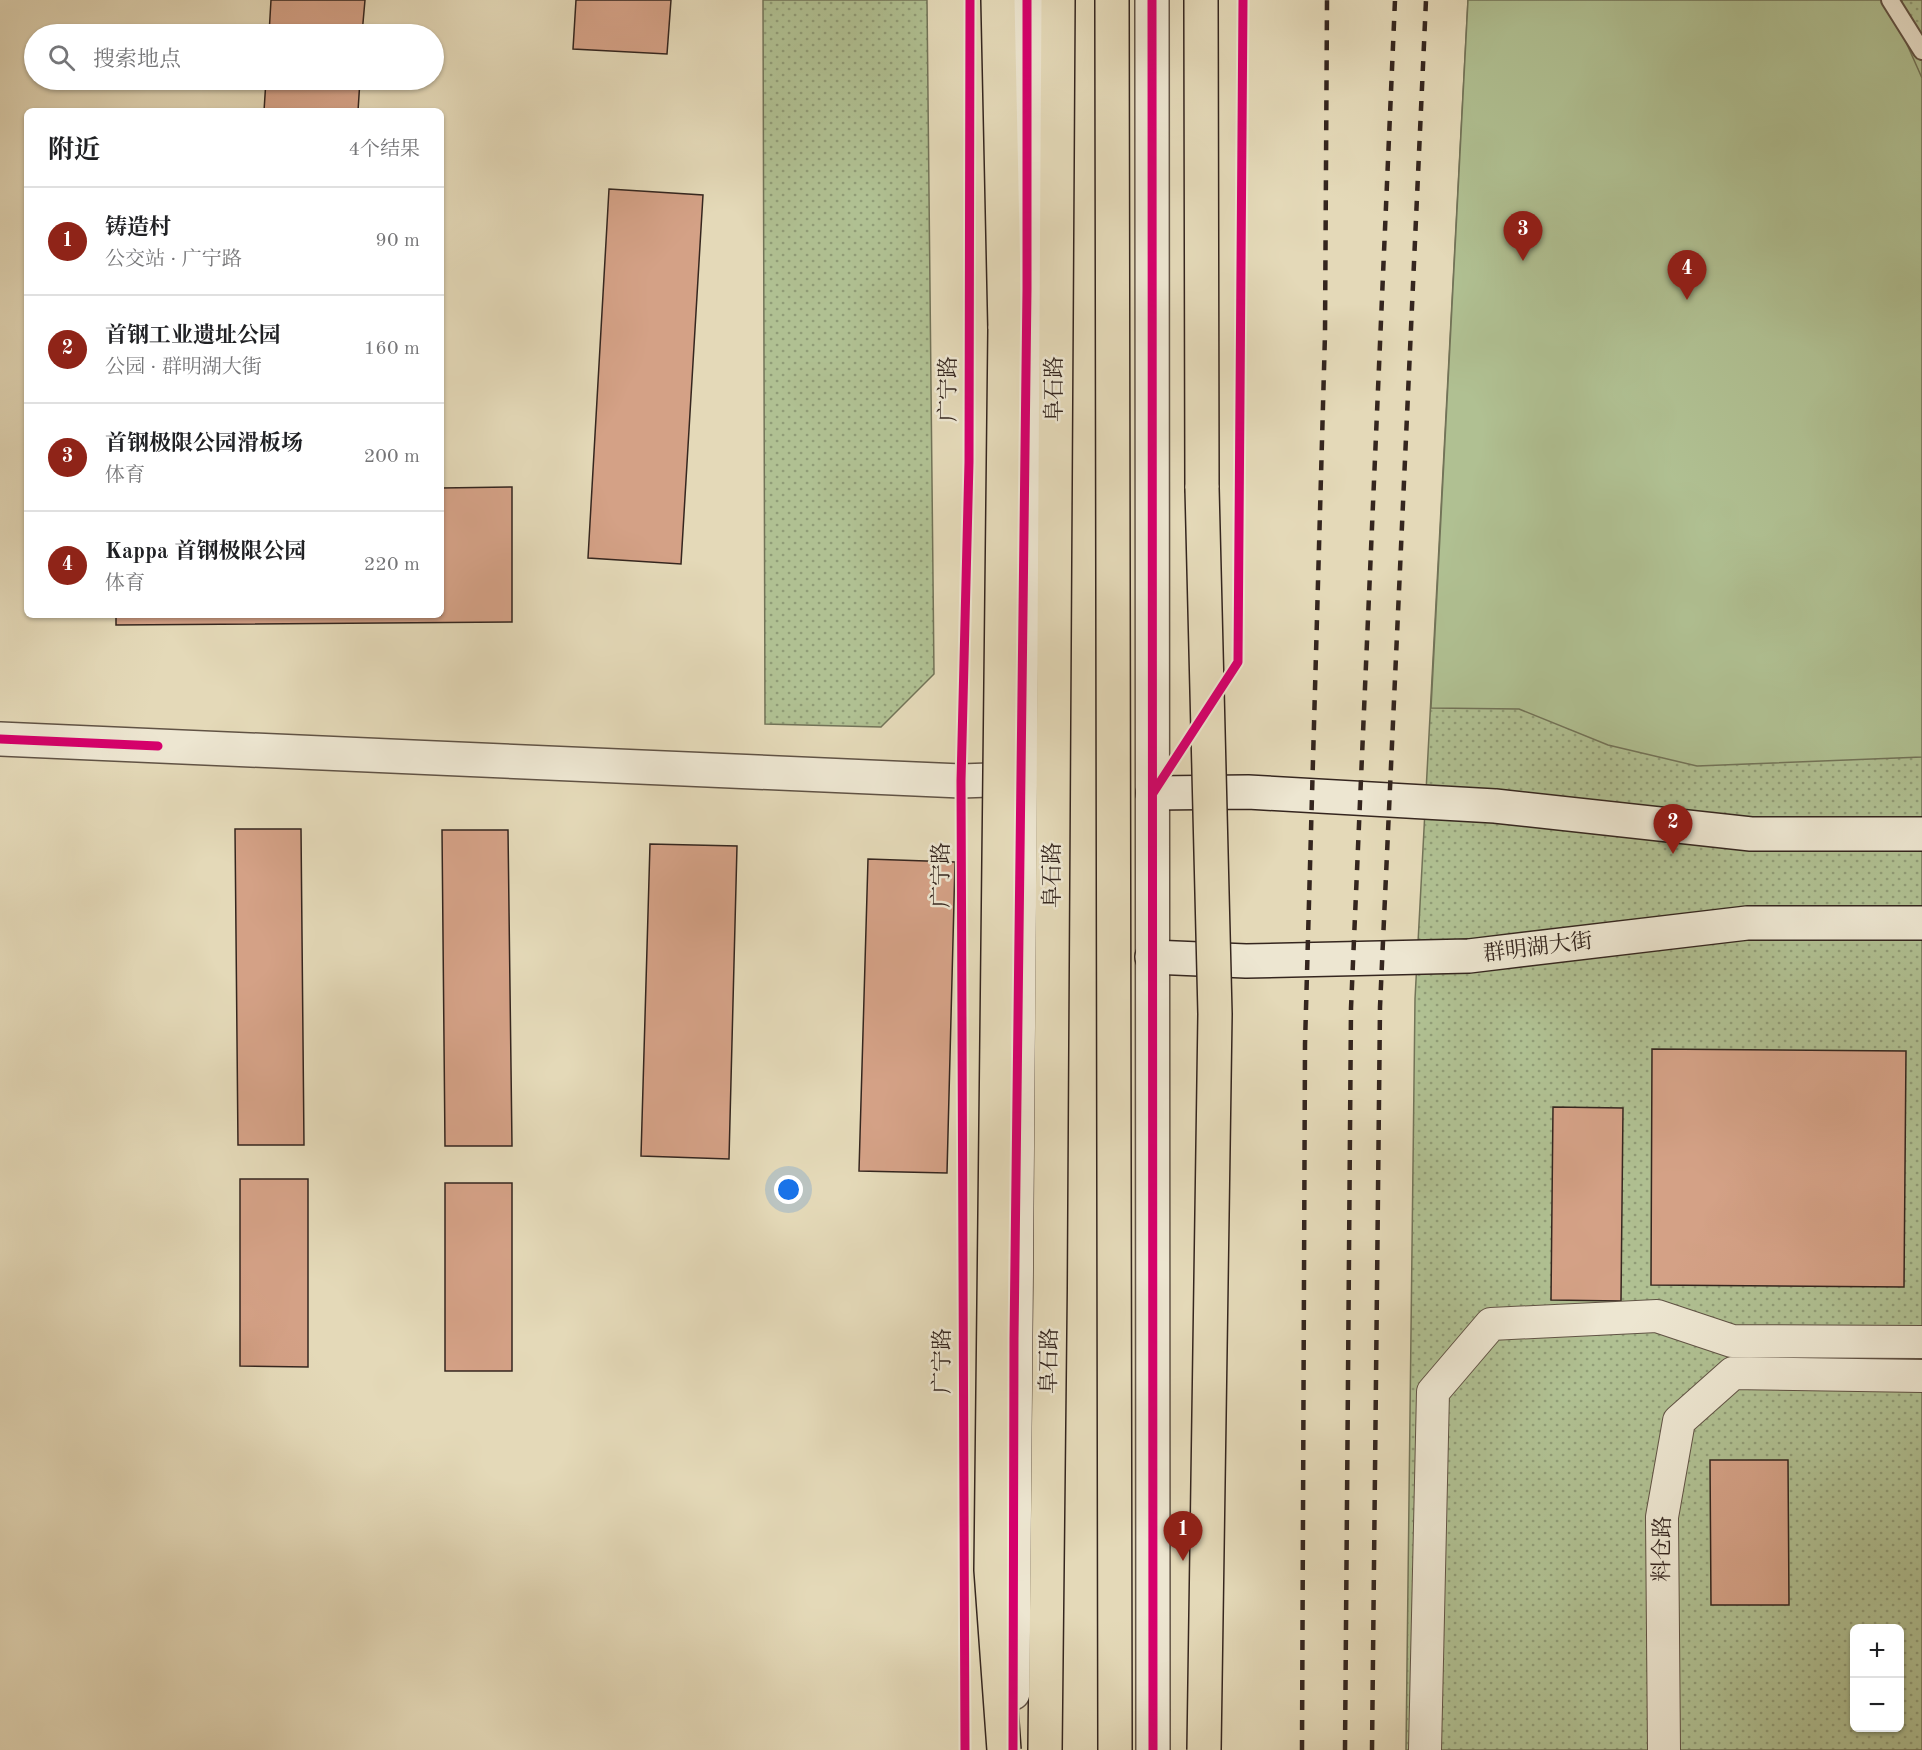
<!DOCTYPE html>
<html lang="zh">
<meta charset="utf-8">
<style>
body{margin:0;font-family:"Old Standard TT","Noto Serif SC",serif;background:#f6f6f6;color:#202124}
.controls{position:absolute;right:18px;bottom:18px;display:grid;overflow:hidden;border-radius:9px;box-shadow:0 2px 4px #0004}
.controls button{width:54px;height:54px;display:grid;place-items:center;padding:0;border:0;border-bottom:2px solid #e0e0e0;background:#fff;color:#202124;font:30px sans-serif}
.you{position:absolute;left:789px;top:1190px;width:21px;height:21px;margin:-15px;border:4px solid #fff;border-radius:50%;background:#1a73e8;box-shadow:0 0 0 9px #1a73e833}
.badge{display:grid;place-items:center;width:39px;height:39px;border-radius:50%;background:#8f2418;color:#fff;font-size:20px;font-weight:700}
.pin{position:absolute;translate:-50% -50px;filter:drop-shadow(0 2px 3px #0008)}
.pin::after{content:'';position:absolute;top:32px;width:21px;height:18px;background:inherit;clip-path:polygon(0 0,100% 0,50% 100%)}
.list{margin:0;padding:0;list-style:none}
h2{display:flex;justify-content:space-between;align-items:center;height:78px;margin:0;padding:0 24px;font-size:26px}
h2 small{font-size:20px;font-weight:400;color:#757577}
.list li{display:grid;grid-template-columns:39px 1fr auto;gap:18px;align-items:center;box-sizing:border-box;height:108px;padding:0 24px;border-top:2px solid #e0e0e0}
.list b{display:block;font-size:22px;white-space:nowrap}
.list p{margin:0;font-size:20px;white-space:nowrap;color:#757577}
.list em{font-size:20px;font-style:normal;color:#757577}
.icon{flex:none;width:33px;height:33px;fill:none;stroke:currentColor;stroke-width:2;stroke-linecap:round;stroke-linejoin:round}
.map{position:relative;flex:none;width:1922px;height:1750px;overflow:hidden}
.search{position:absolute;background:#fff;box-shadow:0 2px 4px #0004;left:24px;top:24px;width:420px;height:66px;display:flex;align-items:center;gap:15px;box-sizing:border-box;padding:0 21px;border-radius:33px;color:#757577;font-size:22px}
.panel{position:absolute;background:#fff;box-shadow:0 2px 4px #0004;left:24px;top:108px;width:420px;height:510px;border-radius:9px}
.map>svg:first-child{display:block}
.park{fill:url(#park-dots);stroke:#727358;stroke-width:1.5;fill-rule:evenodd}
.garden{fill:#b0c092;stroke:#727358;stroke-width:1.5}
.building{fill:#d4a186;stroke:#35261f;stroke-width:1.5}
.lines{fill:none;stroke-linecap:round;stroke-linejoin:round}
.service-casing{stroke:#615345;stroke-width:20}
.minor-casing{stroke:#615345;stroke-width:34}
.tertiary-casing{stroke:#615345;stroke-width:36}
.secondary-casing{stroke:#35261f;stroke-width:36}
.trunk-casing{stroke:#35261f;stroke-width:36}
.service{stroke:#ede6d1;stroke-width:16}
.minor{stroke:#ede6d1;stroke-width:32}
.tertiary{stroke:#ede6d1;stroke-width:33}
.secondary{stroke:#ede6d1;stroke-width:33}
.trunk{stroke:#e4d9b8;stroke-width:33}
.rail{stroke:#35261f;stroke-width:4.5;stroke-dasharray:10 10;stroke-linecap:butt}
.trunk-bridge-casing{stroke:#35261f;stroke-width:36;stroke-linecap:butt}
.trunk-bridge{stroke:#e4d9b8;stroke-width:33}
.cycleway-casing{stroke:#ede6d1;stroke-width:13}
.cycleway{stroke:#d6006c;stroke-width:9}
.labels{text-anchor:middle;dominant-baseline:central;stroke-width:5;stroke-linejoin:round;paint-order:stroke}
.street-label{font-size:22px;fill:#35261f;stroke:#ede6d1}
</style>
<div class="map">
<svg width="1922" height="1750" viewBox="0 0 1922 1750">
<defs>
<pattern id="park-dots" width="8" height="8" patternUnits="userSpaceOnUse" patternTransform="scale(1.5)"><rect width="8" height="8" fill="#b0c092"/><path d="M2 2h.1M6 6h.1" fill="none" stroke="#909c77" stroke-width="1.8" stroke-linecap="round"/></pattern>
</defs>
<rect width="100%" height="100%" fill="#e4d9b8"/>
<filter id="stains"><feTurbulence type="fractalNoise" baseFrequency=".00333" numOctaves="4"/><feColorMatrix values="0 0 0 0 .2 0 0 0 0 .09 0 0 0 0 .02 0 0 0 .5 -.17"/></filter>
<radialGradient id="worn" r=".72"><stop offset=".6" stop-color="#630" stop-opacity="0"/><stop offset="1" stop-color="#630" stop-opacity=".3"/></radialGradient>
<path class="park" d="M763,0H927L934,674L881,727L765,724Z
M1468,0H1922V1750H1406L1415,999ZM1854,1628H1900V1728H1854Z"/>
<path class="garden" d="M1468,0H1902V33L1922,78V757L1697,766L1608,745L1519,709L1431,708Z"/>
<path class="building" d="M271,0H365L362,34H269Z
M576,0H671L667,54L573,49Z
M266,80H360L358,111H264Z
M609,189L703,195L681,564L588,558Z
M512,487V622L116,625V615H441V488Z
M235,829H301L304,1145H238Z
M442,830H508L512,1146H445Z
M650,844L737,846L729,1159L641,1156Z
M868,859L955,862L947,1173L859,1171Z
M1652,1049L1906,1051L1904,1287L1651,1285Z
M1553,1107L1623,1108L1621,1301L1551,1300Z
M240,1179H308V1367L240,1366Z
M445,1183H512V1371H445Z
M1710,1460H1788L1789,1605H1711Z"/>
<g class="lines">
<g class="service-casing">
<path id="service" d="M1890,0L1922,51"/>
</g>
<g class="minor-casing">
<path id="minor" d="M1425,1750L1433,1392L1491,1324L1657,1316L1732,1341L1922,1342
M1664,1750L1662,1517L1679,1421L1733,1373L1922,1376"/>
</g>
<g class="tertiary-casing">
<path id="tertiary" d="M1152,0L1153,1750
M0,739L961,781L1020,779
M1013,1693C1014,1129 1026,564 1027,0"/>
</g>
<g class="secondary-casing">
<path id="secondary" d="M1153,793L1248,792L1495,806L1751,834H1922
M1152,957L1246,961L1469,956L1747,923H1922"/>
</g>
<g class="trunk-casing">
<path id="trunk" d="M998,0L1005,329
M1112,0L1115,1750
M1201,0L1202,488
M1045,1750L1050,1288L1058,0"/>
</g>
<use href="#service" class="service"/>
<use href="#minor" class="minor"/>
<use href="#tertiary" class="tertiary"/>
<use href="#secondary" class="secondary"/>
<use href="#trunk" class="trunk"/>
<path class="rail" d="M1302,1750L1305,1044L1325,334L1327,0
M1345,1750L1351,1008L1395,0
M1372,1750L1380,1007L1426,0"/>
<g class="trunk-bridge-casing">
<path id="trunk-bridge" d="M1202,488L1215,1014L1204,1750
M1004,1750L991,1570L1005,329"/>
</g>
<use href="#trunk-bridge" class="trunk-bridge"/>
<g class="cycleway-casing">
<path id="cycleway" d="M1152,0L1153,1750
M0,739L158,746
M1153,793L1238,662L1243,0
M965,1750L961,781L969,462L970,0
M1013,1750L1014,1339L1027,289V0"/>
</g>
<use href="#cycleway" class="cycleway"/>
</g>
<g class="labels">
<g class="street-label">
<text transform="translate(949 389) rotate(-90)">广宁路</text>
<text transform="translate(1055 389) rotate(-90)">阜石路</text>
<text transform="translate(942 875) rotate(-90)">广宁路</text>
<text transform="translate(1053 875) rotate(-90)">阜石路</text>
<text transform="translate(1538 948) rotate(-7)">群明湖大街</text>
<text transform="translate(943 1361) rotate(-90)">广宁路</text>
<text transform="translate(1050 1361) rotate(-89)">阜石路</text>
<text transform="translate(1663 1549) rotate(-89)">料仓路</text>
</g>
</g>
<rect width="100%" height="100%" filter="url(#stains)"/>
<rect width="100%" height="100%" fill="url(#worn)"/>
</svg>
<div class="controls">
<button>+</button>
<button>−</button>
</div>
<div class="you"></div>
<div class="pin badge" style="left:1183px;top:1561px">1</div>
<div class="pin badge" style="left:1673px;top:854px">2</div>
<div class="pin badge" style="left:1523px;top:261px">3</div>
<div class="pin badge" style="left:1687px;top:300px">4</div>
<div class="search"><svg class="icon" aria-label="search" viewBox="0 0 24 24"><circle cx="10" cy="10" r="6"/><path d="M15 15l6 6"/></svg>搜索地点</div>
<section class="panel">
<h2>附近<small>4个结果</small></h2>
<ul class="list">
<li><span class="badge">1</span><div><b>铸造村</b><p>公交站 · 广宁路</p></div><em>90 m</em></li>
<li><span class="badge">2</span><div><b>首钢工业遗址公园</b><p>公园 · 群明湖大街</p></div><em>160 m</em></li>
<li><span class="badge">3</span><div><b>首钢极限公园滑板场</b><p>体育</p></div><em>200 m</em></li>
<li><span class="badge">4</span><div><b>Kappa 首钢极限公园</b><p>体育</p></div><em>220 m</em></li>
</ul>
</section>
</div>
